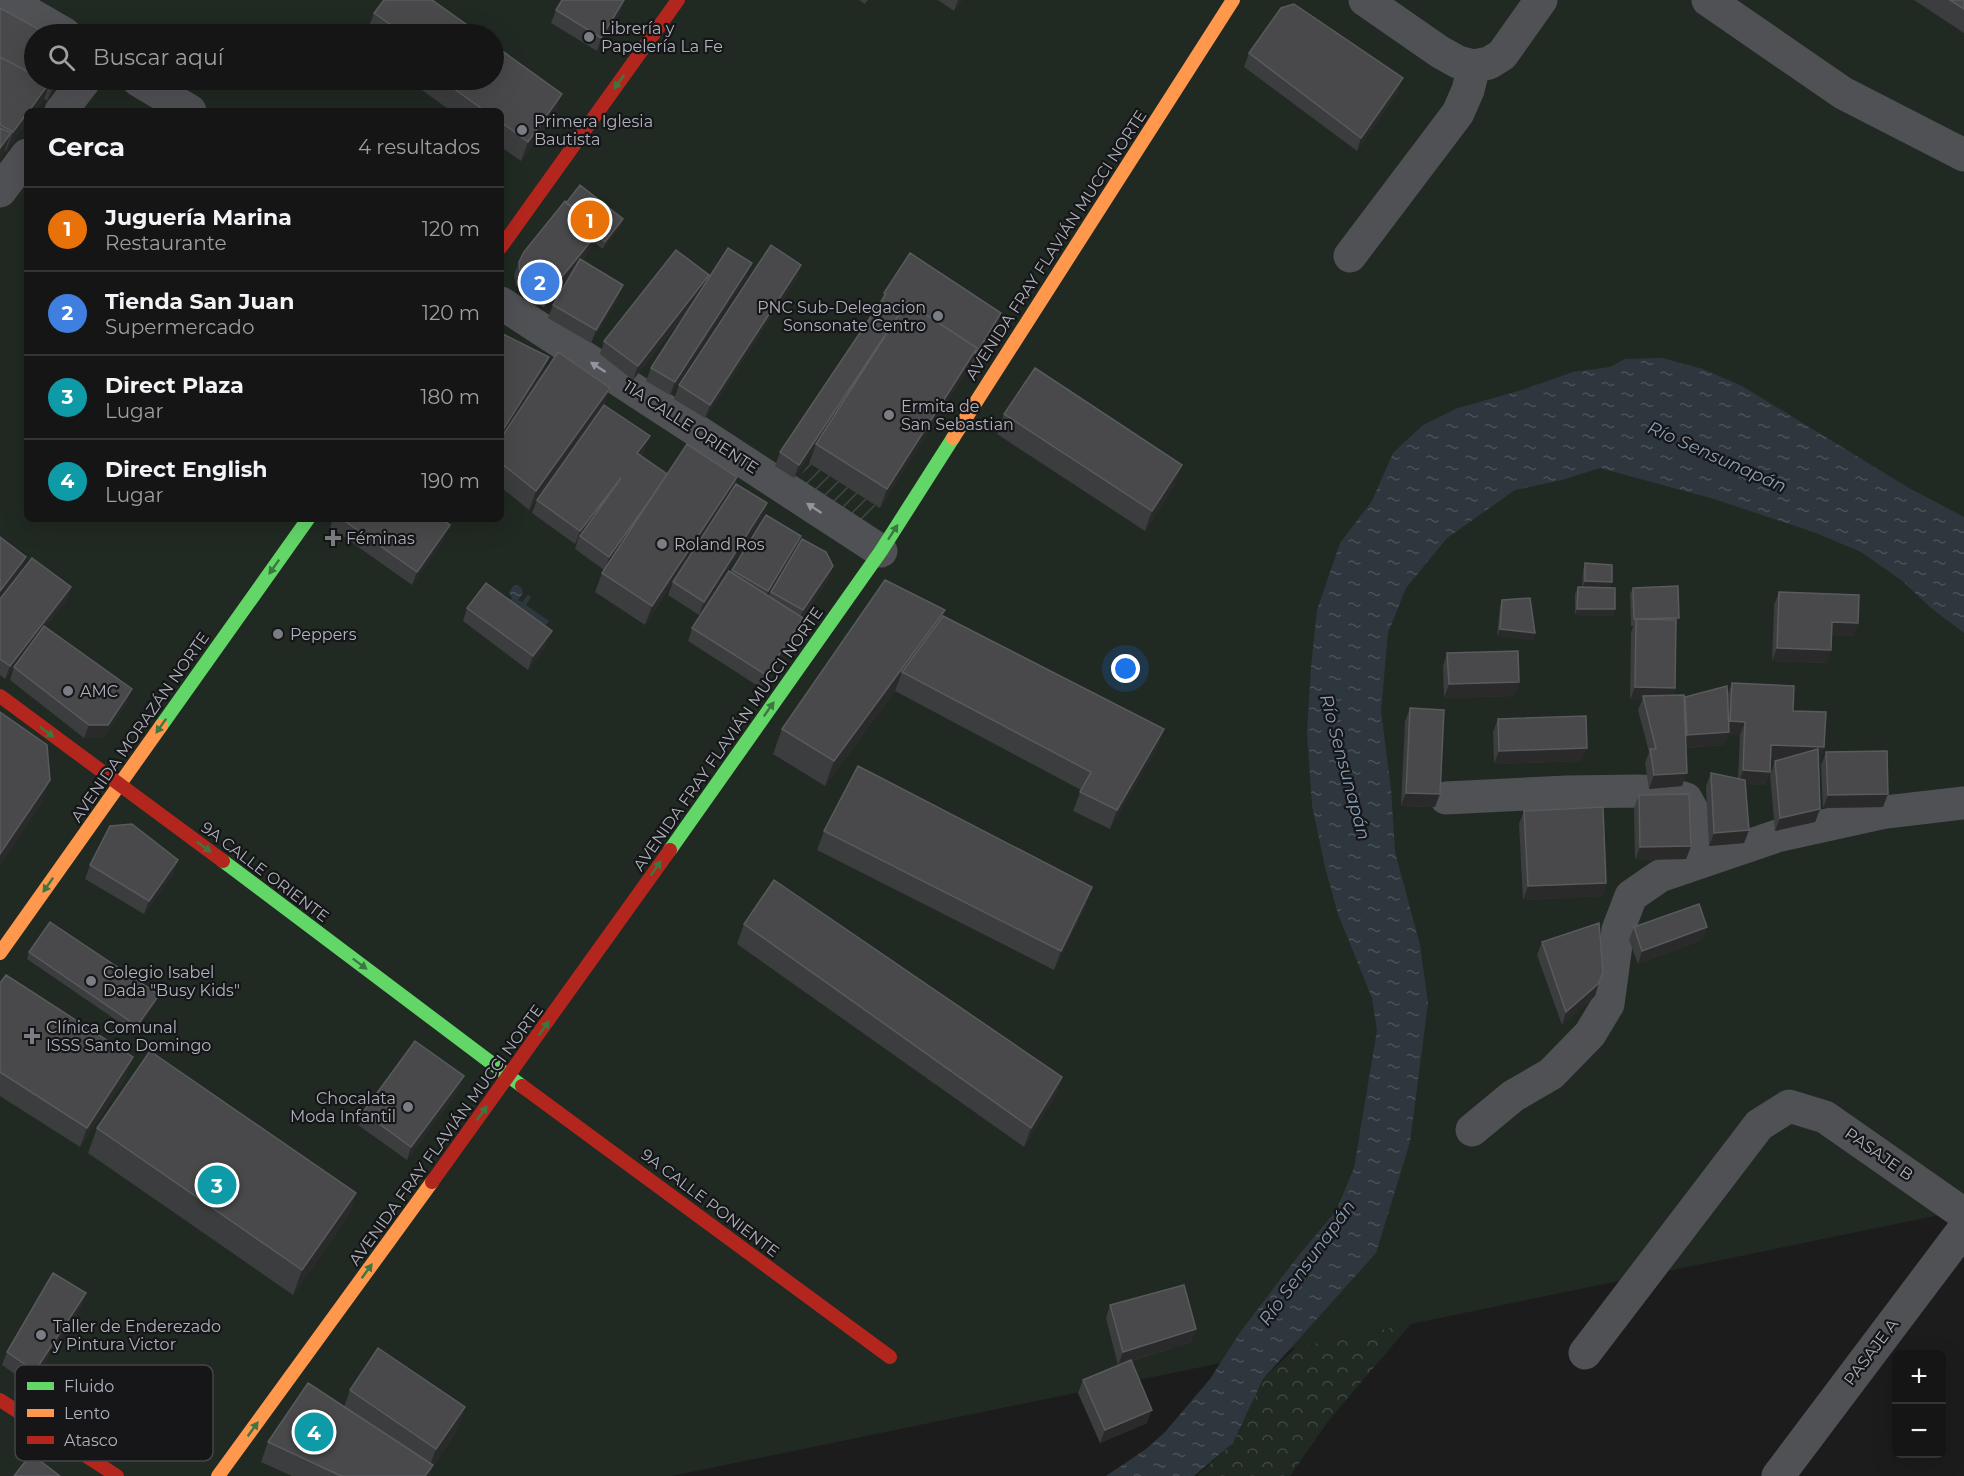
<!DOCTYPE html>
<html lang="es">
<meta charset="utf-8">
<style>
body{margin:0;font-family:Montserrat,sans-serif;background:#1e1e1e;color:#f1f3f6}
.controls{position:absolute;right:18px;bottom:18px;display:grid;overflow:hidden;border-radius:9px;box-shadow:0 6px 24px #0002}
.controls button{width:54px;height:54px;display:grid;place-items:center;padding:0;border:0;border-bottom:2px solid #343434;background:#151515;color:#f1f3f6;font:30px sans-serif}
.you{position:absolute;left:1126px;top:669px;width:21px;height:21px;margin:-15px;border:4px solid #fff;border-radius:50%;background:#1a73e8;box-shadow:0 0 0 9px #1a73e833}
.badge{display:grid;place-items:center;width:39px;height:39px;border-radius:50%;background:#b45309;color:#fff;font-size:20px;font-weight:700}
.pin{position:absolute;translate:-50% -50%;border:3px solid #fff;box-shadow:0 2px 6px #0006}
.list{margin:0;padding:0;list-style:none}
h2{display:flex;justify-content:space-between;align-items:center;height:78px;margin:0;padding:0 24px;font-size:26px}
h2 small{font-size:20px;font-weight:400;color:#9d9fa0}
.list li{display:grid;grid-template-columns:39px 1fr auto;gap:18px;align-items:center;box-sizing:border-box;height:84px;padding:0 24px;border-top:2px solid #343434}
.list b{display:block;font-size:22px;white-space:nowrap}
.list p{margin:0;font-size:20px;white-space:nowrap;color:#9d9fa0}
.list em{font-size:20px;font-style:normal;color:#9d9fa0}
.icon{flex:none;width:33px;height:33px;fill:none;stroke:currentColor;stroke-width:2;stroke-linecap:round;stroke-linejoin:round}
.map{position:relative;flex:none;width:1964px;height:1476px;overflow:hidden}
.search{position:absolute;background:#151515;box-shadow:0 6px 24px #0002;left:24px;top:24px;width:480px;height:66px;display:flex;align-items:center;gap:15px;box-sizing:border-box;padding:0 21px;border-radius:33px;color:#9d9fa0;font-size:22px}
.panel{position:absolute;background:#151515;box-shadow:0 6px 24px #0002;left:24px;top:108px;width:480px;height:414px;border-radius:9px}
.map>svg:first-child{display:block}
.forest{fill:url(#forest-crowns)}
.park{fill:#212923;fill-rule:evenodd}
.garden{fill:url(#garden-furrows)}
.water{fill:url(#water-ripples)}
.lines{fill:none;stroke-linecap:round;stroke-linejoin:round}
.street{stroke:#505155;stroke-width:33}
.fast{stroke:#63d668;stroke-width:14}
.slow{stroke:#ff974d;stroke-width:14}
.jam{stroke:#b3261e;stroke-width:14}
.wall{fill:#3c3d3e}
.shaded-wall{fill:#2a2a2a}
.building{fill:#49494b;stroke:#585a5d;stroke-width:1.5}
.oneway{fill:#3c7640}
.oneway2{fill:#91959d}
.poi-dot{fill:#7a7e84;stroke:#161618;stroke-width:2}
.labels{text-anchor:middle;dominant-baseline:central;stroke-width:4.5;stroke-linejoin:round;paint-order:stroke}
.poi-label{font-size:16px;fill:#adb2bc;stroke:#161618;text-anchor:start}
.street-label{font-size:16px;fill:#adb2bc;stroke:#161618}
.water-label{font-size:18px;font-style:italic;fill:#869fb6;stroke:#161618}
.key{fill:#161618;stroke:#434549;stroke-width:1.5}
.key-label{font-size:16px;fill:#adb2bc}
</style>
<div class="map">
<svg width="1964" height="1476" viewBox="0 0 1964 1476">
<defs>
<pattern id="forest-crowns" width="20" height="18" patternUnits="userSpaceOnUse" patternTransform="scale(1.5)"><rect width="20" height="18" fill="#212923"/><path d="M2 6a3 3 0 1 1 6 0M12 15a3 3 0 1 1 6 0" fill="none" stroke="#3f4641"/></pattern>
<pattern id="garden-furrows" width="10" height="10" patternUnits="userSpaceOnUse" patternTransform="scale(1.5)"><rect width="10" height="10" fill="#212923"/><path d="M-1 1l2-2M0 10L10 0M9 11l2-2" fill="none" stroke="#3f4641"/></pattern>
<pattern id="water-ripples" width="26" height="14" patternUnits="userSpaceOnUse" patternTransform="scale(1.5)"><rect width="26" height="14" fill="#2e373e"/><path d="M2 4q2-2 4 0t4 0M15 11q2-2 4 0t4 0" fill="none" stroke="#4a5258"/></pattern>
</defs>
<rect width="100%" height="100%" fill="#1c1c1c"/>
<path class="forest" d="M1386,1262L1421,1312L1329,1420L1290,1476H1197L1233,1443L1263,1379Z"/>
<path class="park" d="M0,0H1964V1210L672,1476H0ZM34,34H494V80H34ZM27,111H501V519H27Z"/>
<path class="garden" d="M809,463L880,508L869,525L798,480Z"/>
<path class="water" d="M1662,358L1703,369L1742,386L1909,488L1964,517V633L1931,608L1901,580L1861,552L1816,533L1714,499L1600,468L1562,480L1515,490L1447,538L1406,588L1388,633L1381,711L1391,789L1395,852L1420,945L1428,1003L1410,1142L1376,1253L1263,1379L1233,1443L1194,1476H1106L1146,1449L1165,1432L1210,1379L1241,1331L1299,1255L1336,1211L1354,1168L1377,1030L1372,998L1338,914L1325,867L1312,805L1307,732L1311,667L1317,610L1340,543L1372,501L1393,453L1423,425L1458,408L1522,390L1573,372L1610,367L1625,359Z
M514,585H518L522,589L523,593L518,600L522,602L528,595L531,597L526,605L549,621L537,637L503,612L512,598L509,592Z"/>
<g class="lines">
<path class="street" d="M6,0L65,34
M1365,0L1440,52L1458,62L1474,66L1489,63L1502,55L1541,0
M1708,0L1843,93L1964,155
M138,80L190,111
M61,111L85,80
M0,191L27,155
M1350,256L1458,113L1468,90L1474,66
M501,303L881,551
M1446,798L1567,792L1637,791L1664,792L1686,799L1697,819L1702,861
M1472,1130L1513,1096L1551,1074L1590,1034L1608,1004L1618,930L1631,896L1660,876L1777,836L1886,812L1964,803
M1585,1353L1759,1125L1789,1106L1825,1117L1964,1214
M1778,1476L1964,1229"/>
<path class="fast" d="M161,726L308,519
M670,850L881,551L953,438
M223,861L522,1086"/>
<path class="slow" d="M953,438L1233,0
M0,953L161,726
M218,1476L432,1182"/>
<path class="jam" d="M501,247L678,0
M0,696L223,861
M522,1086L890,1357
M432,1182L670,850
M0,1400L117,1476"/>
</g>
<path class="wall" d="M859,0H868L865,4Z
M938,0H962L954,11Z
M1914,0H1964V33Z
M0,8L34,80H58L47,101L44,99L36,111H27L6,151H5L0,158Z
M622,9L597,51L551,23L556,10Z
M374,13L480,34H370L367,32Z
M1249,53L1398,91L1357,151L1244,67Z
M408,80H494L555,114L521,161L501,147V111H451Z
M566,203L623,219L621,226L603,249L595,243L582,260L618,298L591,343L548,318L553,305L572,272L544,308L516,285L514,275L519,262Z
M801,265L797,278L705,418L674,399L679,385Z
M709,275L707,281L747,276L670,395L646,381L651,368L693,303L633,380L600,354L604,341Z
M884,293L997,326L972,367L970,366L880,508L809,463L815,447L794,478L775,466L780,452L882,300Z
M501,333L544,370L517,414L604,405L645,450L641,456L667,474L737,477L733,489L767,503L762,517L699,615L668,595L673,582L645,625L595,592L602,573L604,570L575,549L578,539L575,544L532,513L537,500L554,476L529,510L501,487Z
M1004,414L1175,484L1145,531L997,434Z
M333,519H441L445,538L412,585L330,527Z
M801,536L797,547L833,566L828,580L802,618L798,631L761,688L688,641L692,628L732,570Z
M1585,563L1610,588L1615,609L1612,616L1575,615V594L1578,587H1582L1583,570Z
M71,587L66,601L45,627L127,702L103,738H84L10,680L14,667L5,679L0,675V599Z
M1633,588L1676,624L1675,688L1673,696L1684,702L1685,697L1728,694L1732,683L1793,711L1824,747L1820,761H1819L1820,809L1815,822L1775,831L1770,775L1775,761L1783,759L1770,758V772L1765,785L1745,784L1749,830L1744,843L1709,846L1706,786L1711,773L1738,779L1740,735H1728L1724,745L1686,748L1682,786L1649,789L1645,763L1649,752L1638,710L1642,700H1630L1631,633L1633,626H1631L1630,594Z
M1779,592L1858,623L1853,636L1831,635V650L1826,663L1772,661L1774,605Z
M1502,600L1535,633L1533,640L1497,636L1500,606Z
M467,608L547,644L528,670L463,621Z
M943,616L1164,729L1157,748L1110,829L1073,811L1081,790L895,691L825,786L773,754L782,729Z
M1447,653L1519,682L1514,696L1444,698L1443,666Z
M1410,708L1435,807L1401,806L1405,721Z
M1498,719L1582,761L1494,764L1493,732Z
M1826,752L1883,807L1823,808L1821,765Z
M1639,795L1691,846L1686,859L1635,860L1634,808Z
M1524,811L1606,883L1602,896L1523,900L1519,824Z
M824,831L1092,887L1085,907L1054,970L817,850Z
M90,865L174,873L144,914L85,879Z
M744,924L1062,1077L1055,1096L1024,1147L737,944Z
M1634,927H1707L1702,940L1638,964L1629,940Z
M1542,942L1595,996L1562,1025L1537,955Z
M29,952L159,995L156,1002L135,1033L27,959Z
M0,983L126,1077L80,1147L0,1096Z
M459,1089L407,1160L358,1125L363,1112Z
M97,1128L356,1193L347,1218L293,1295L88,1153Z
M86,1293L81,1306L30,1385L2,1365L7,1352Z
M1110,1305L1196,1329L1191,1342L1132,1361L1147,1423L1100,1443L1078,1393L1083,1380L1118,1365L1106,1318Z
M350,1390L465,1407L456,1432L433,1466L429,1476H292L261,1462L268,1442L344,1407Z"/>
<path class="shaded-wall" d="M624,0H625L622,9L597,51L601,38Z
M958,0H962L954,11Z
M1403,78L1398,91L1357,151L1361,138Z
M56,80H58L56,83L47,101Z
M50,82L43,102L36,111H29Z
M562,94L555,114L521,161L528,142Z
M27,113V123L6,151L13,132Z
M11,133L4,153L0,158V148Z
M623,219L621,226L603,249L605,242Z
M600,230L595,243L544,308L548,294Z
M752,263L747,276L670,395L675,382Z
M801,265L797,278L705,418L710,405Z
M709,275L704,288L633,380L638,366Z
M623,285L618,298L591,343L596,330Z
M905,306L816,444L815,447L794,478L799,465Z
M1001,313L997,326L972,367L976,354Z
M977,348L970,367L880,508L887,489Z
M549,357L544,370L503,436L501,435L503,430Z
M610,388L603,407L529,510L536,491Z
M650,436L645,450L632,467L637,453Z
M1182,465L1175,484L1145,531L1152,511Z
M668,475L605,570L609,557Z
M737,477L730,496L645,625L652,606Z
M621,478L580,536L575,544L580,531Z
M767,503L762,517L699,615L704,602Z
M450,525L445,538L412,585L417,572Z
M801,536L797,549L763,604L768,591Z
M26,557L22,570L0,598V591Z
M833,566L828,580L798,623L803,610Z
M1585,581L1612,582L1610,589L1582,588Z
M71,587L66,601L5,679L10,666Z
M1577,609H1615L1612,616L1575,615Z
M945,610L936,635L902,672L895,691L825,786L834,761Z
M803,618L798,631L761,688L766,675Z
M1679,618L1676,624L1636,619Z
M1832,622L1858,623L1853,636L1827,635Z
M1500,629L1535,633L1533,640L1497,636Z
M552,631L547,644L528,670L533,656Z
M1777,648L1831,650L1826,663L1772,661Z
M1519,682L1514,696L1444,698L1449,684Z
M1635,687L1675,688L1671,701L1643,696L1642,700H1630Z
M132,689L127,702L103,738H84L89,725Z
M1730,721L1745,722L1740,735H1728L1724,745L1683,748L1687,735L1726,732Z
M1164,729L1157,748L1110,829L1117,810Z
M1771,745L1824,747L1820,761L1766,758Z
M1587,748L1582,761L1494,764L1499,751Z
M1743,770L1770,772L1765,785L1738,784Z
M1687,773L1682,786L1649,789L1654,775Z
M50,780L41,805L0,866V854Z
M1406,793L1440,794L1435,807L1401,806Z
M1888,794L1883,807L1823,808L1828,795Z
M1820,809L1815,822L1775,831L1780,818Z
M1749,830L1744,843L1709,846L1714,833Z
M1691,846L1686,859L1635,860L1640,847Z
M178,860L174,873L144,914L149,901Z
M1606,883L1602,896L1523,900L1528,886Z
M1092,887L1085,907L1054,970L1061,951Z
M1707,927L1702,940L1638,964L1642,951Z
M1599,983L1595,996L1562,1025L1566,1012Z
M159,995L156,1002L135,1033L137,1026Z
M133,1057L126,1077L80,1147L87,1128Z
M464,1076L459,1089L407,1160L411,1147Z
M1062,1077L1055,1096L1024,1147L1031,1128Z
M356,1193L347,1218L293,1295L302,1270Z
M86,1293L81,1306L30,1385L35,1371Z
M1196,1329L1191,1342L1118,1365L1123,1352Z
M465,1407L456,1432L433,1466L429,1476H425L427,1473L436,1449Z
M1152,1410L1147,1423L1100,1443L1105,1430Z"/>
<path class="building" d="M384,0H432L480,34H404L374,13Z
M562,0H624L601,38L556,10Z
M1950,0H1964V9Z
M1294,4L1403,78L1361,138L1249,53L1281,8Z
M0,8L47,34H34V75L0,57Z
M494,45L562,94L528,142L501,122V111H485L442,80H494Z
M0,57L34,75V80H44L50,82L29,111H27V113L13,132L0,125Z
M44,80H56L52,88L48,86L50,82Z
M0,128L11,133L0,148Z
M580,185L623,219L605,242L598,236L600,230L566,203Z
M565,201L600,230L548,294L520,272L519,262L524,252Z
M771,245L801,265L710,405L679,385Z
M728,248L752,263L675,382L651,368Z
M676,250L709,275L638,366L604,341Z
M910,253L1001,313L976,354L975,353L977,348L907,302L799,465L780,452L886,294L884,293Z
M580,259L623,285L596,330L553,305Z
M907,302L977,348L887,489L816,444Z
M501,333L549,357L503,430L501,429Z
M558,352L610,388L536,491L501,463V438Z
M1035,368L1182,465L1152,511L1004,414Z
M604,405L650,436L637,453L667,474L649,501L609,557L580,536L621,478L580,531L537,500Z
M687,444L737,477L652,606L602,573Z
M736,484L767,503L704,602L673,582Z
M766,515L801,536L768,591L732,570Z
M342,519H441L450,525L417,572Z
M0,537L26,557L0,591Z
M802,539L826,552L833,566L803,610L771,592Z
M32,558L71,587L10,666L0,659V599Z
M1585,563L1612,565V582L1585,581Z
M729,571L803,618L766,675L692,628Z
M885,580L945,610L834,761L782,729Z
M486,583L552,631L533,656L467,608Z
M1678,586L1679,618L1634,619L1633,588Z
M1578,587L1615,588V609H1577Z
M1779,592L1859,595L1858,623L1832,622L1831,650L1777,648Z
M1530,598L1535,633L1500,629L1502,600Z
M943,616L1164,729L1117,810L1080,792L1091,772L902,672Z
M1636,619L1676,620L1675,688L1635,687Z
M44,626L132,689L108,725H89L14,667Z
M1518,651L1519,682L1449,684L1447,653Z
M1732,683L1794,686L1793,711L1826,712L1824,747L1771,745L1770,772L1743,770L1745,722L1730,721Z
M1727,686L1729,732L1687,735L1685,697Z
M1684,695L1687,773L1654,775L1650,749H1656L1643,696Z
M1410,708L1444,710L1440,794L1406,793Z
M0,712L47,745L50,780L0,854Z
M1586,716L1587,748L1499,751L1498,719Z
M1818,749L1820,809L1780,818L1775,761Z
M1887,751L1888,794L1828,795L1826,752Z
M858,766L1092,887L1061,951L824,831Z
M1711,773L1745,780L1749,830L1714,833Z
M1689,794L1691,846L1640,847L1639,795Z
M1603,807L1606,883L1528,886L1524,811Z
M132,824L178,860L149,901L90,865L110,826Z
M774,880L1062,1077L1031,1128L744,924Z
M1699,904L1707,927L1642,951L1634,927Z
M50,922L159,995L137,1026L29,952Z
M1599,923L1603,972L1599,983L1566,1012L1542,942Z
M6,975L133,1057L87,1128L0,1072V983Z
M415,1041L464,1076L411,1147L363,1112Z
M150,1051L356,1193L302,1270L97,1128Z
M53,1273L86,1293L35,1371L7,1352Z
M1184,1285L1196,1329L1123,1352L1110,1305Z
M378,1348L465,1407L436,1449L350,1390Z
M1131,1360L1152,1410L1105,1430L1083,1380Z
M308,1383L433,1465L425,1476H341L268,1442Z
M31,1454L60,1476H14Z"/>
<defs><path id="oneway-solid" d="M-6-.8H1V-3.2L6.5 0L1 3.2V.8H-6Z" transform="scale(1.5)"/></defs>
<g class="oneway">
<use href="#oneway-solid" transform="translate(619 82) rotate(126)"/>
<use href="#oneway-solid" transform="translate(893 532) rotate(-57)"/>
<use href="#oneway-solid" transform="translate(274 567) rotate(125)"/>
<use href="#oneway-solid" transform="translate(769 709) rotate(-55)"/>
<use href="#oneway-solid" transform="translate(161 726) rotate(125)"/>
<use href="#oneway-solid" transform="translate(47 732) rotate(37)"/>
<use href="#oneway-solid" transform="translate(204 847) rotate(37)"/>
<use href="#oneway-solid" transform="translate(656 868) rotate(-55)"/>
<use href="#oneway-solid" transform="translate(48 885) rotate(125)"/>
<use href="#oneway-solid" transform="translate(360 964) rotate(37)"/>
<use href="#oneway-solid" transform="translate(544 1028) rotate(-55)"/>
<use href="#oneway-solid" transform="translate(482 1113) rotate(-54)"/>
<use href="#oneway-solid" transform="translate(367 1271) rotate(-54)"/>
<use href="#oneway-solid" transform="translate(253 1429) rotate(-54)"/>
</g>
<g class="oneway2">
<use href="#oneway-solid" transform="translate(598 367) rotate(-147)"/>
<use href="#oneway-solid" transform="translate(814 508) rotate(-147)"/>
</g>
<g class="poi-dot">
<circle cx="589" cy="37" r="6"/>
<circle cx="522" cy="130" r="6"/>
<circle cx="938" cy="316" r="6"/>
<circle cx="889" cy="415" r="6"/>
<path d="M330 529h6v6h6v6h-6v6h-6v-6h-6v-6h6z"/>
<circle cx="662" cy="544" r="6"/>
<circle cx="278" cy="634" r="6"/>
<circle cx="68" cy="691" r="6"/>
<circle cx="91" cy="981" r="6"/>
<path d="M29 1027h6v6h6v6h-6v6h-6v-6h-6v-6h6z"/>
<circle cx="408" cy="1107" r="6"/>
<circle cx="41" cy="1335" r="6"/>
</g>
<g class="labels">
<g class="poi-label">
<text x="601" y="28">Librería y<tspan x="601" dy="18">Papelería La Fe</tspan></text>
<text x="534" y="121">Primera Iglesia<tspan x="534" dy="18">Bautista</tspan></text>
<text x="926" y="307" text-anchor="end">PNC Sub-Delegacion<tspan x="926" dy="18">Sonsonate Centro</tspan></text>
<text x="901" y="406">Ermita de<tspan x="901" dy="18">San Sebastian</tspan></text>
<text x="346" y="538">Féminas</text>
<text x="674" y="544">Roland Ros</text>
<text x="290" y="634">Peppers</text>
<text x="80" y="691">AMC</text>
<text x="103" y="972">Colegio Isabel<tspan x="103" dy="18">Dada "Busy Kids"</tspan></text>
<text x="46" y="1027">Clínica Comunal<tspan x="46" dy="18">ISSS Santo Domingo</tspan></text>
<text x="396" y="1098" text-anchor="end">Chocalata<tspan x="396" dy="18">Moda Infantil</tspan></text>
<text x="53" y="1326">Taller de Enderezado<tspan x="53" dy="18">y Pintura Victor</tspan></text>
</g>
<g class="street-label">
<text transform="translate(1056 245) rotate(-57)">AVENIDA FRAY FLAVIÁN MUCCI NORTE</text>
<text transform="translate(691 427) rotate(33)">11A CALLE ORIENTE</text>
<text transform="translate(140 727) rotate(-55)">AVENIDA MORAZÁN NORTE</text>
<text transform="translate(728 739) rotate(-55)">AVENIDA FRAY FLAVIÁN MUCCI NORTE</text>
<text transform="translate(265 872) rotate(37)">9A CALLE ORIENTE</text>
<text transform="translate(446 1135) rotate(-54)">AVENIDA FRAY FLAVIÁN MUCCI NORTE</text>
<text transform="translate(1879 1154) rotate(35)">PASAJE B</text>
<text transform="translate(710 1203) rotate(37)">9A CALLE PONIENTE</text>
<text transform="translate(1871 1352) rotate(-53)">PASAJE A</text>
</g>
<g class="water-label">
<text transform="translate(1717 457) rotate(24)">Río Sensunapán</text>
<text transform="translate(1345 767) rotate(75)">Río Sensunapán</text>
<text transform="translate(1307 1263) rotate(-54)">Río Sensunapán</text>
</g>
</g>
<rect x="15" y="1365" width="198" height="96" rx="9" class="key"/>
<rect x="27" y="1382" width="27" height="8" fill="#63d668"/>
<rect x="27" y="1409" width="27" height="8" fill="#ff974d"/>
<rect x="27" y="1436" width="27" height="8" fill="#b3261e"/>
<g class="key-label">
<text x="64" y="1392">Fluido</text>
<text x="64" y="1419">Lento</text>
<text x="64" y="1446">Atasco</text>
</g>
</svg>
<div class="controls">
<button>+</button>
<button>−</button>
</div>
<div class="you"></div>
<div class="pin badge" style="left:590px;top:220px;background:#e8710a">1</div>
<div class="pin badge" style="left:540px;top:282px;background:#3f7fe0">2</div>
<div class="pin badge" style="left:217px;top:1185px;background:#0f9aa8">3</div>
<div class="pin badge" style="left:314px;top:1432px;background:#0f9aa8">4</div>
<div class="search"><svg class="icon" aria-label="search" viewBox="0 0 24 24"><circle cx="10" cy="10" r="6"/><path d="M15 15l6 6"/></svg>Buscar aquí</div>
<section class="panel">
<h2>Cerca<small>4 resultados</small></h2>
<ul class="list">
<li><span class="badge" style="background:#e8710a">1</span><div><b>Juguería Marina</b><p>Restaurante</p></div><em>120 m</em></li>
<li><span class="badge" style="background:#3f7fe0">2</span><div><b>Tienda San Juan</b><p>Supermercado</p></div><em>120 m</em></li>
<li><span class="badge" style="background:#0f9aa8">3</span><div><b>Direct Plaza</b><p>Lugar</p></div><em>180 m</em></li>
<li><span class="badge" style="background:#0f9aa8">4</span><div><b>Direct English</b><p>Lugar</p></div><em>190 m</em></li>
</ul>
</section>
</div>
